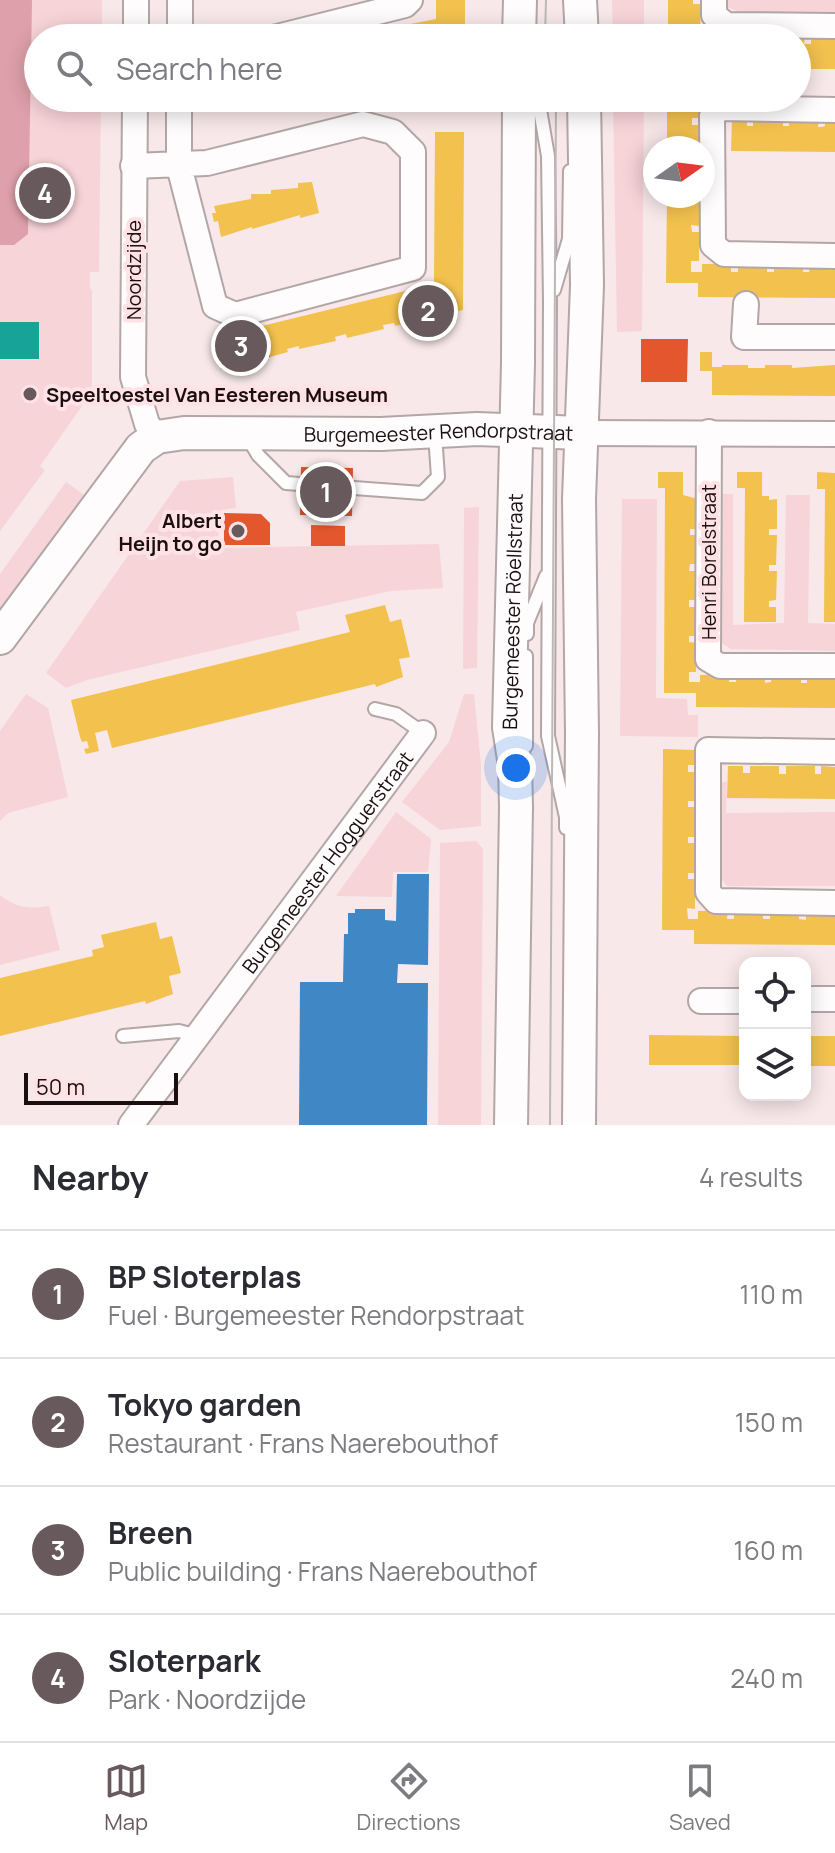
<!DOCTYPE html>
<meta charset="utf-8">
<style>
body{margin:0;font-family:Manrope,sans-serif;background:#f2f2f3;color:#2b2b33}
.controls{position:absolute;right:24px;bottom:24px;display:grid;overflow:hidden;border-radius:16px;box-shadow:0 4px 20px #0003}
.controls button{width:72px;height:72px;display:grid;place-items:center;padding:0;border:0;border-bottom:2px solid #e1e1e2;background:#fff;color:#2b2b33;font:40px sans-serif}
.compass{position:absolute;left:643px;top:136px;width:72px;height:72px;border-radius:50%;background:#fff;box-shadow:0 4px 20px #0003;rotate:76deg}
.scale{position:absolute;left:24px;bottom:20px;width:154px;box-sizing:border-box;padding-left:8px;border:4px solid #1a0e10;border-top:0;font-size:22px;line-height:28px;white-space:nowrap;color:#1a0e10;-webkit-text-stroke:6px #fee2e5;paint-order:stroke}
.you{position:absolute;left:516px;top:768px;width:28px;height:28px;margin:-20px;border:6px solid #fff;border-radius:50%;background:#1a73e8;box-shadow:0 0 0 12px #1a73e833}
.badge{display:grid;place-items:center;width:52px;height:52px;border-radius:50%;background:#685a5c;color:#fff;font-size:26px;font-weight:700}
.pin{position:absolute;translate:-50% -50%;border:4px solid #fff;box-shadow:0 2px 8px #0006}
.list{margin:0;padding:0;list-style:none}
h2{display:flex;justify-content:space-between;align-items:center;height:104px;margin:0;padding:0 32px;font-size:34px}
h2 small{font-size:26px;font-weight:400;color:#7c7c81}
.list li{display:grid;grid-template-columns:52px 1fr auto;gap:24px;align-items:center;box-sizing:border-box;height:128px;padding:0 32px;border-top:2px solid #e1e1e2}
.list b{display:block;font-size:30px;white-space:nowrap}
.list p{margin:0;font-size:26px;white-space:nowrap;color:#7c7c81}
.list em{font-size:26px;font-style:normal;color:#7c7c81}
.icon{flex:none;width:44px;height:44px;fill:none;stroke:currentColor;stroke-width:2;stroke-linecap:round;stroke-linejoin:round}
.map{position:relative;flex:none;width:835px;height:1125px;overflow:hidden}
.search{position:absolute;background:#fff;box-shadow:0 4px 20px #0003;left:24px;right:24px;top:24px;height:88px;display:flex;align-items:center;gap:20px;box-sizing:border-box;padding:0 28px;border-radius:44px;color:#7c7c81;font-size:30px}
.sheet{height:616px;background:#fff}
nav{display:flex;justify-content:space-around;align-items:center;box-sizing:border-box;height:112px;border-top:2px solid #e1e1e2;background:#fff;font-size:22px;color:#7c7c81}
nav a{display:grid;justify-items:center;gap:4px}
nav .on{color:#685a5c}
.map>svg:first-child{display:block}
.green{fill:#f7d4d8}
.water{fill:#dea0aa}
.homes{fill:#f2c14e}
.shops{fill:#e4572e}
.schools{fill:#3f88c5}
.public{fill:#17a398}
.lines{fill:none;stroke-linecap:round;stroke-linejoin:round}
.lane-casing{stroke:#b3a6a7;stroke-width:16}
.street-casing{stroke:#b3a6a7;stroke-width:28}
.secondary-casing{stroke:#b3a6a7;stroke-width:36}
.lane{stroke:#fefcfc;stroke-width:12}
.street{stroke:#fefcfc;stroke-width:24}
.secondary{stroke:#fefcfc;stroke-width:32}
.tram{stroke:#bcb8b8;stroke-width:2}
.poi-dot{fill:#685a5c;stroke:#fee2e5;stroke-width:3}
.labels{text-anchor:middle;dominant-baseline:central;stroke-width:8;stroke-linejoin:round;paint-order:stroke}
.street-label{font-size:20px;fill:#1a0e10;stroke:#fee2e5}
.poi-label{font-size:20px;font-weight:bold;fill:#1a0e10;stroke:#fee2e5;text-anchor:start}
</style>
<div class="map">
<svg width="835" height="1125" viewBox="0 0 835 1125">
<rect width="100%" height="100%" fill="#f8e8ea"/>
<path class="green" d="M0,0H102V38H38V98H101L99,272H90V288L92,291V385L89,396L40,466L45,470L0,531Z
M612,0H644V38H613Z
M720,0H835V15C808,15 736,23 720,0Z
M613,98H644L642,331L617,332Z
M233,477L236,508L221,510L217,548L439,544L443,588L391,591L296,612L300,630L87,680L66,688L46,673L180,481Z
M66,482L87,497L0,617V574Z
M722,494H733V625L784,623L786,495H810L808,623L835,624V651L731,649L723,644L721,638Z
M622,499H657L656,698L687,699L688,715H698V737L620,736Z
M479,507L477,668L463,669L464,508Z
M26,694L48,708L68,797L8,813L0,821V731Z
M464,694H474L481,765V826L440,830L402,802L449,742Z
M718,782H727L726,813L835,812V886H727L720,877Z
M396,812L431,839L428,872H393L392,897L336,896Z
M476,841L483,849L481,1125H438L440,843Z
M0,895C16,908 29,909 49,906L60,950L0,965Z"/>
<path class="water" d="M0,0H32L28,234L14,245H0Z"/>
<path class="homes" d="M436,0H465V38H367V34L387,32L388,34L394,32L395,27L436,19Z
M668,0H693V4H701L700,33H693V38H668Z
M797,36H805L804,44H811V37H835V69H797Z
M221,98H245L246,99L223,105Z
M667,102L700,103V118H692V125H700V148H667Z
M732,118L747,119V126H753V119H783V126H789V119H819L818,127H822L825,126V119H835V152L731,151Z
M435,132H464L463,310L444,314L443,311L431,314L432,317L395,326L394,323L383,325L384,329L347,338L346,334L335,337L336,341L299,349V346L287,349L288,352L270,357L262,326L434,284Z
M312,182L319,213L300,218V215L252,229V227L221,237L218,221L214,222L212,213H216L214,206L251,199V194H271V190L298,188V183Z
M667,196H699V226L691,225L692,232H699V261H691V272H702V264H731V272H738V264L767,265V272H774V265H803V272H809L810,265H835V298L698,297V283H666Z
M700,352H712V367H722V365H748V368H765V365H792V368L835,365V396L712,395V371H700Z
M658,472H683V495L698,499L697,529H690V535H697V564H690L689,571H697V600H689V607H697L696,636H689V642L697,643L696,672H689V682H700V675H729V682H736V675H765V683L771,682V675H801V683H807V675L835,676V708L696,707V693H664L665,488H658Z
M737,472H762V496H769V500L777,499V529H769V535H777L776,565H769V571H777L776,600L769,601V607H776V622H744L745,488H737Z
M817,472L835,473V622H824L825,489H817Z
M385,605L390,622L401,619L410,657L399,659L403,677L376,687L375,684L112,748L107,730L95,733L99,751L86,754L84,749L89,748L87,741L82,742L80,737L71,700L350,632L345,615Z
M663,749L696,750V765H688V772H696V786L695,801H688V807H696L695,837H688V843H695V873H688V879H695V909L687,908L688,919H698V911H728L727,919H734V912H763V919H770V912H799V919L806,920V912H835V945L694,944V930H662Z
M728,766H743V773H750V766H779V774H786V766H815V774H821V766L835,767V799L727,798Z
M156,922L160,939L172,936L181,973L169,976L173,994L146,1004L145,1001L0,1036V978L93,956L92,950L104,947L101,935Z
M649,1035L745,1036V1065H649Z
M805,1036H835V1066H805Z"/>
<path class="shops" d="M641,339H688L687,382H641Z
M301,467L353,468L352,516L300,515Z
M224,513L261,514L270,523V545H224Z
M311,525L345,526V546H311Z"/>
<path class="schools" d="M397,874H429L428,965L398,964L397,983H428L427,1125H299L300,982H343L344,934H348V913H355V909H385V920L396,921Z"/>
<path class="public" d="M0,322H39V359H0Z
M262,326L270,357L251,361L250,358L239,360L240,364L221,369L213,338Z"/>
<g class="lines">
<g class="lane-casing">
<path id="lane" d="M538,98L548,156L550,301L548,736L566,817V828
M554,290L569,239L570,171
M248,438L258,455L286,483L422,493L438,477L435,434
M527,634V623L546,576
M375,709L396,714L423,733
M526,746V656
M123,1036L179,1031L198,1036"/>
</g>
<g class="street-casing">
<g id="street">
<path d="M714,0V15L726,25L835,26"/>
<path d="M136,38V0"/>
<path d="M180,38V0"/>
<path d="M273,38L405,5L410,0"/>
<path d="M135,98L133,377L147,424L157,437"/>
<path d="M835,110L720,108L712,116L713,245L724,254L835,256"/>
<path d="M133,166L207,163L363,124L393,132L413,152V268L235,315L215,306L179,166V98"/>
<path d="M746,304L744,337H835"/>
<path d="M709,432L708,659L720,666H835"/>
<path d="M582,433L835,434"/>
<path d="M835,752L708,750V892L716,901L835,903"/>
<path d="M805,999H835"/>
<path d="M701,1001H745"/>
<path id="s1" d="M131,1125L423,733"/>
</g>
</g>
<g class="secondary-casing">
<g id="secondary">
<path d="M580,0L582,38"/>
<path d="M519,38L520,0"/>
<path id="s2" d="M0,638L141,448L157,437L184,433L381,434L477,429L582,433"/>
<path id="s3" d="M511,1125L516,807L515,766L509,727L518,363L519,98"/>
<path d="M579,1125L582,733L579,499L587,285L584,98"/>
</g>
</g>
<use href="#lane" class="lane"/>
<use href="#street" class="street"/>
<use href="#secondary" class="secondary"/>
<path class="tram" d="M545,38L546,0
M550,1125L556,98"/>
</g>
<g class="poi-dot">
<circle cx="30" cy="394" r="8"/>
<circle cx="238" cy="531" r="8"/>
</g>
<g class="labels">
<g class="street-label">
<text transform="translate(133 270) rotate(-90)">Noordzijde</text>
<text stroke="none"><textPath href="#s2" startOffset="538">Burgemeester Rendorpstraat</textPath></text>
<text transform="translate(708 562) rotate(-90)">Henri Borelstraat</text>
<text stroke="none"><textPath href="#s3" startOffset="514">Burgemeester Röellstraat</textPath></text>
<text stroke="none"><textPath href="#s1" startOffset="328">Burgemeester Hogguerstraat</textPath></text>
</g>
<g class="poi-label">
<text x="46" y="394">Speeltoestel Van Eesteren Museum</text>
<text x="222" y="520" text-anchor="end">Albert<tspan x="222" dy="23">Heijn to go</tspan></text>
</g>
</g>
</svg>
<div class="controls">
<button><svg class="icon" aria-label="locate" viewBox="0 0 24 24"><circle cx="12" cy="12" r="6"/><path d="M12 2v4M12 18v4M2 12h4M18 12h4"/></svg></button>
<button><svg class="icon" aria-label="layers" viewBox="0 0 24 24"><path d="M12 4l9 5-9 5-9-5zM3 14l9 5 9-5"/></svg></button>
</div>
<svg class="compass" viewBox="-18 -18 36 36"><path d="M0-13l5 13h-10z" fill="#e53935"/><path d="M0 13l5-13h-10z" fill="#7c7c81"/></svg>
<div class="scale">50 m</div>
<div class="you"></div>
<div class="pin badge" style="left:326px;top:492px">1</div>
<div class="pin badge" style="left:428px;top:311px">2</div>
<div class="pin badge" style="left:241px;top:346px">3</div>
<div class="pin badge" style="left:45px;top:193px">4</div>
<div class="search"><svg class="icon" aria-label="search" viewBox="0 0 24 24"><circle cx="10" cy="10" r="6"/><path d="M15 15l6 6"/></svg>Search here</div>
</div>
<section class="sheet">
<h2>Nearby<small>4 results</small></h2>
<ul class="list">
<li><span class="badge">1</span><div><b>BP Sloterplas</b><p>Fuel · Burgemeester Rendorpstraat</p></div><em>110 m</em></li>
<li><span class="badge">2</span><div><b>Tokyo garden</b><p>Restaurant · Frans Naerebouthof</p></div><em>150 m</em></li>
<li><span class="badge">3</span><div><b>Breen</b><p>Public building · Frans Naerebouthof</p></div><em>160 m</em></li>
<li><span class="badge">4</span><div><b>Sloterpark</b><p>Park · Noordzijde</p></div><em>240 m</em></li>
</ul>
</section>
<nav>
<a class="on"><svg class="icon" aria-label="map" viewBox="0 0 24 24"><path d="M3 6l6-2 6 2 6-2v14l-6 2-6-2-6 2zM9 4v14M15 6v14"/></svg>Map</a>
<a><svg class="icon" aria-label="directions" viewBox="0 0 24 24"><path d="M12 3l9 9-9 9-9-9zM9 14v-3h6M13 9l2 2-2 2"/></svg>Directions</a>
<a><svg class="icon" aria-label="saved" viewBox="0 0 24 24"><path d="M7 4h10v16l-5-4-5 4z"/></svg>Saved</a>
</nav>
